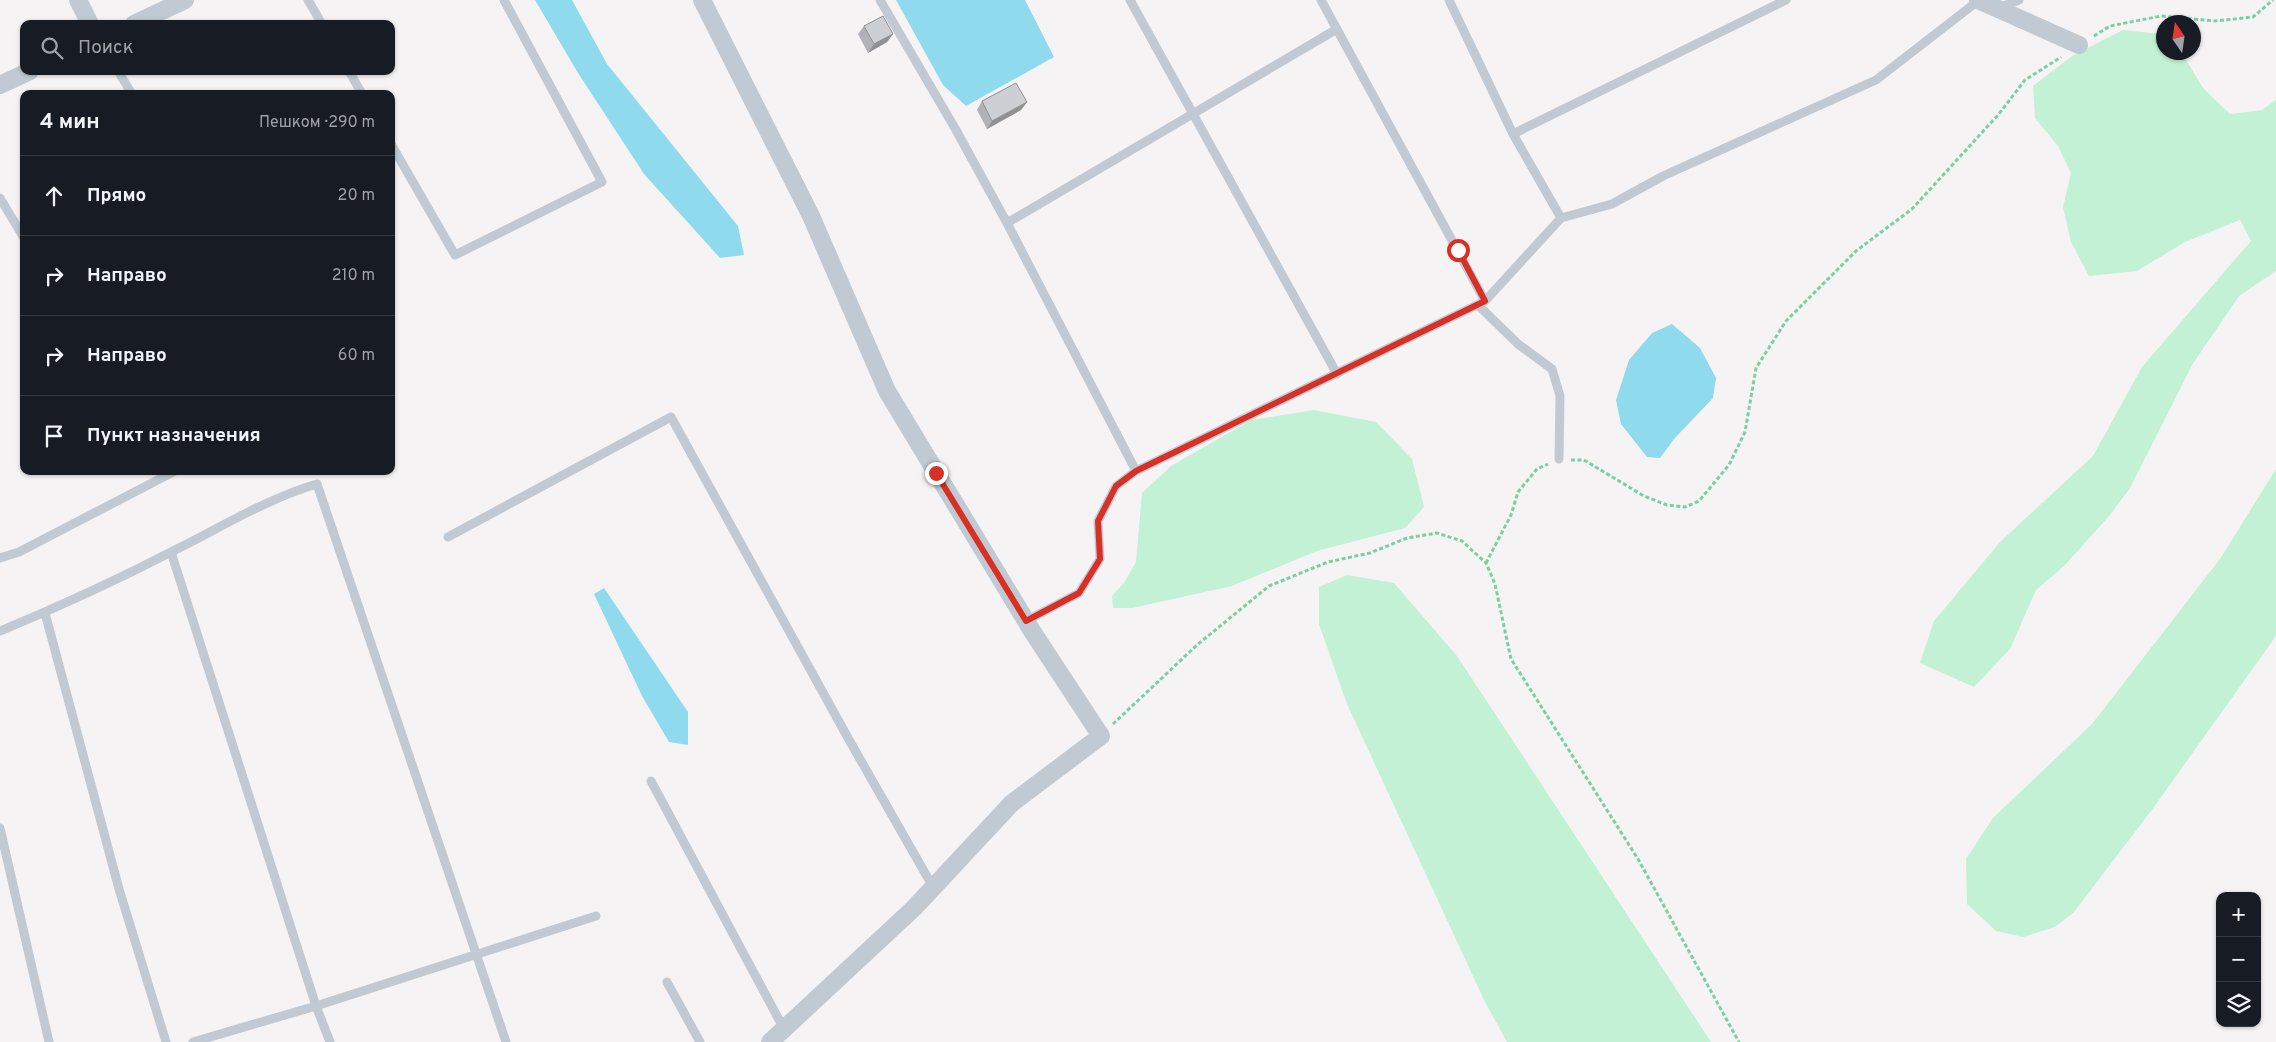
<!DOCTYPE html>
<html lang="ru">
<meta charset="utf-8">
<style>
body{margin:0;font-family:Overpass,sans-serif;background:#242831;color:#f1f3f6}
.controls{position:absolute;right:15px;bottom:15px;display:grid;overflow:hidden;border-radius:10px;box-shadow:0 1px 4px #0004}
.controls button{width:45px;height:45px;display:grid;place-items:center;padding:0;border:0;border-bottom:1px solid #363941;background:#171b24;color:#f1f3f6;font:25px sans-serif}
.compass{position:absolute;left:2156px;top:15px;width:45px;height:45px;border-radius:50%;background:#171b24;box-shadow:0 1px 4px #0004;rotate:347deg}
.stop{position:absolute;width:15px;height:15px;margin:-11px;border:4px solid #d93025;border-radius:50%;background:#fff}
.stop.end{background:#d93025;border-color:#fff;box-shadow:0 1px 5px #0008}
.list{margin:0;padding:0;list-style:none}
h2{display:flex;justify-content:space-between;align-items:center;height:65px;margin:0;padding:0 20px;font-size:21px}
h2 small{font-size:16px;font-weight:400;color:#9ea1a6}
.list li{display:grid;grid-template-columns:32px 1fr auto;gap:15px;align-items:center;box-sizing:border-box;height:80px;padding:0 20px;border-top:1px solid #363941}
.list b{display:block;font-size:19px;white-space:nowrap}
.list em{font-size:16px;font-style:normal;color:#9ea1a6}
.icon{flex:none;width:28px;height:28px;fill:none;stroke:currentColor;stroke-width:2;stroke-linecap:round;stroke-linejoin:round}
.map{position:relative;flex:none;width:2276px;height:1042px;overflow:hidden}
.search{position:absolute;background:#171b24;box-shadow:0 1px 4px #0004;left:20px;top:20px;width:375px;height:55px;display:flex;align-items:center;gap:12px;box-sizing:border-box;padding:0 18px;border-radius:10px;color:#9ea1a6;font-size:19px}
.panel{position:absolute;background:#171b24;box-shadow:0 1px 4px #0004;left:20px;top:90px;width:375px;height:385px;border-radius:10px}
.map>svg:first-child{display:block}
.green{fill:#c3f1d5}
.water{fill:#90daee}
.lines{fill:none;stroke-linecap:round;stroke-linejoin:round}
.path{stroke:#7ad0a6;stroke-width:3;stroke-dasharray:4 2.5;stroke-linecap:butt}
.lane{stroke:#c1cad2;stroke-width:9}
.street{stroke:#c1cad2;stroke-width:18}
.wall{fill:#b0b2b7}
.shaded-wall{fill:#909195}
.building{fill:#cdcfd5;stroke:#909195}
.route{stroke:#d93025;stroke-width:6}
</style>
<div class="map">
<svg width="2276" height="1042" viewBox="0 0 2276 1042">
<rect width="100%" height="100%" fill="#f5f3f3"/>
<path class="green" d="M2123,30L2160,34L2163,37L2164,52L2182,53L2203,88L2230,114L2262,110L2276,100V271L2239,296L2192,365L2130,488L2110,515L2064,566L2036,590L2010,649L1974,687L1920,663L1934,621L2000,542L2093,456L2142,367L2251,241L2240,220L2185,242L2137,271L2089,276L2071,242L2063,207L2071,173L2058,146L2035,118L2033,86L2072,56Z
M1314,410L1376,422L1412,459L1424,507L1405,528L1317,551L1232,586L1132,608H1113L1112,596L1124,583L1136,562L1142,493L1171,466L1251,420Z
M2276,469V636L2154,807L2074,912L2055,927L2023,937L1996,931L1967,904L1966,859L1993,818L2092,724L2220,559Z
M1347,575L1394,583L1457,656L1711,1042H1507L1485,1002L1347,704L1319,624V587Z"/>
<path class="water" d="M535,0H572L607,64L738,226L744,255L720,258L644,174L578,73Z
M896,0H1025L1054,57L966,106L943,85Z
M1672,324L1700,348L1716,378L1713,398L1674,439L1660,458L1647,457L1621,424L1616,400L1629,360L1652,333Z
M604,588L688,712V745L669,742L642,696L594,594Z"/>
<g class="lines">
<path class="path" d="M2094,36L2110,26L2161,16L2215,21L2253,17L2273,0
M1571,460H1584L1644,496L1667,505L1685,507L1699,501L1729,465L1745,432L1756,368L1786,321L1856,251L1912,209L1998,115L2025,80L2061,57
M1486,563L1511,515L1518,492L1537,469L1548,464
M1113,724L1197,645L1269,586L1328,562L1370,553L1407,538L1437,533L1462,541L1486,563L1495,584L1511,659L1638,859L1739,1042"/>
<path class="lane" d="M308,0L322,24
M880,0L956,130L1007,223L1136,471
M1130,0L1337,374
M1321,0L1485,301
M1449,0L1513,134L1561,218
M1999,8L2019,0
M118,71L132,94
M349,71L362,94
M1513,134L1786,0
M391,144L455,255L602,182L504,0
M0,198L24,238
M1007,223L1337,29
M1478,305L1518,344L1552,369L1560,396L1559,459
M448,537L671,417L848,738L933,887
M171,552L316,1006L330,1042
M0,558L19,552L175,471
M45,613L119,889L166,1042
M1026,621L1079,593L1100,559L1098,521L1116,486L1136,471L1485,301L1561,218L1612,204L1663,176L1876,80L1978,1
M0,631C61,606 121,578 179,548C225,525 269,498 317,484L506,1042
M651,781L784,1029
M0,828L49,1042
M667,982L700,1042
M193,1042L316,1006L596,916"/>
<path class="street" d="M78,0L90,24
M702,0L811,216L887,391L1032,631L1101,736L1012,803L914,908L770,1042
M1978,0L2079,45
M134,24L185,0
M0,85L30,71"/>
</g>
<path class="wall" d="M864,26L893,34L887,42L868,53L858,34Z
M982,101L1027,102L1021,110L987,129L977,110Z"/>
<path class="shaded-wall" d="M893,34L887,42L868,53L874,44Z
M1027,102L1021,110L987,129L992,121Z"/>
<path class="building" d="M883,16L893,34L874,44L864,26Z
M1016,83L1027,102L992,121L982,101Z"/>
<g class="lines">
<path class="route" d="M936,473L1026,621L1079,593L1100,559L1098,521L1116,486L1136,471L1485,301L1458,250"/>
</g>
</svg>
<div class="controls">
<button>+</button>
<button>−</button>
<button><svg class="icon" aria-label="layers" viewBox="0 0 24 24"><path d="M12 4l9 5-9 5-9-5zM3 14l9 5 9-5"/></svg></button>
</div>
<svg class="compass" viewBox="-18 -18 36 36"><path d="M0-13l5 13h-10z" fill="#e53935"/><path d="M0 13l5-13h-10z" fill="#9ea1a6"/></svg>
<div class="stop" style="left:1458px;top:250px"></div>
<div class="stop end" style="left:936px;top:473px"></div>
<div class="search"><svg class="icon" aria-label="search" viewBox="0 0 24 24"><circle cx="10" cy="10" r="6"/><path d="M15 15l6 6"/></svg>Поиск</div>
<section class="panel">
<h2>4 мин<small>Пешком · 290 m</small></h2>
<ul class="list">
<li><svg class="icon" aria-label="ahead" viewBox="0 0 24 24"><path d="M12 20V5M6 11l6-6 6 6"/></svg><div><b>Прямо</b></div><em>20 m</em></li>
<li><svg class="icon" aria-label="right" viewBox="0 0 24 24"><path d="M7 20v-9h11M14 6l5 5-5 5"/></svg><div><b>Направо</b></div><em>210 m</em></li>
<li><svg class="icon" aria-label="right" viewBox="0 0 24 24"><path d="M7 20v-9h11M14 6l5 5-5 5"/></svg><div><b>Направо</b></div><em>60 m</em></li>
<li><svg class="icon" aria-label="arrive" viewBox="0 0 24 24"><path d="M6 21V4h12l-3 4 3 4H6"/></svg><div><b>Пункт назначения</b></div></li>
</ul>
</section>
</div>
